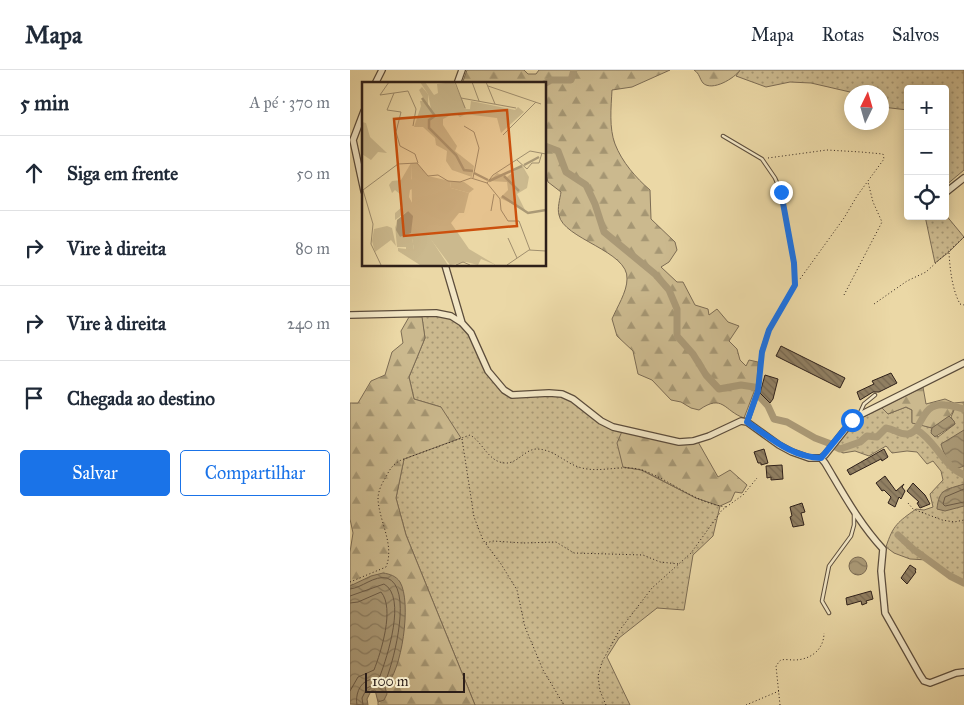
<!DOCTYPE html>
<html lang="pt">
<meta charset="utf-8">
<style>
body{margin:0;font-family:"IM FELL Great Primer",serif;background:#f2f2f3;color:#1f2937}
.controls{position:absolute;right:15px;top:15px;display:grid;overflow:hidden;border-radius:5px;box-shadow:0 2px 12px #0003}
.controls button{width:45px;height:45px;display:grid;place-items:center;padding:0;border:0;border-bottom:1px solid #e0e1e3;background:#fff;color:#1f2937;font:25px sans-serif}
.compass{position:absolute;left:494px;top:15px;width:45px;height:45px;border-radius:50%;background:#fff;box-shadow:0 2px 12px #0003;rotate:5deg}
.scale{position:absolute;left:15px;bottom:12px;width:100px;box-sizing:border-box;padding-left:5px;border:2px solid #2d1f19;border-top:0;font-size:14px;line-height:18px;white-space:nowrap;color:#2d1f19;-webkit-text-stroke:4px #f2e6c5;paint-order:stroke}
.stop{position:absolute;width:15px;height:15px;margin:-11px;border:4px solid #1a73e8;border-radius:50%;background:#fff}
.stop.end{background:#1a73e8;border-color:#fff;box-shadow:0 1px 5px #0008}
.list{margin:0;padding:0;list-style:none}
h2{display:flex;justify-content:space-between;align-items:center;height:65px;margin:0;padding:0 20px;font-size:21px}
h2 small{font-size:16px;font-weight:400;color:#747a83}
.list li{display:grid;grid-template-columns:32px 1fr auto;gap:15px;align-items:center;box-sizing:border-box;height:75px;padding:0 20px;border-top:1px solid #e0e1e3}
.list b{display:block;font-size:19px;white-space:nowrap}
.list em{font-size:16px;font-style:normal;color:#747a83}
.actions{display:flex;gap:10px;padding:15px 20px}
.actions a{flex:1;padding:11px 0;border:1px solid #1a73e8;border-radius:5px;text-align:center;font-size:18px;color:#1a73e8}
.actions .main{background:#1a73e8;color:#fff}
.icon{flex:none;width:28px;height:28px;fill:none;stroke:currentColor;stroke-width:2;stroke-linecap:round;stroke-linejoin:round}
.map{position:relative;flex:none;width:614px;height:635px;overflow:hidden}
header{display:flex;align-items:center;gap:30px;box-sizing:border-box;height:70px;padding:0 25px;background:#fff;border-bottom:1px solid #e0e1e3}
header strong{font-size:24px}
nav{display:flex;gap:28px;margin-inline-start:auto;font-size:18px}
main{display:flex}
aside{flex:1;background:#fff}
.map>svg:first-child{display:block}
.grass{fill:url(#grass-dots);stroke:#7c6c54}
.forest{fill:url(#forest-firs);stroke:#7c6c54}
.water{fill:url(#water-waves);stroke:#786851}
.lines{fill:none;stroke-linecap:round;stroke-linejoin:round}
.shore{stroke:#6c5c48;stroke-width:1}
.canal{stroke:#aa9976;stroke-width:7}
.building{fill:url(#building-back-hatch);stroke:#2d1f19}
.service-casing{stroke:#5c4d3c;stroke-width:4.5}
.minor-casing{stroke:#5c4d3c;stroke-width:8}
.path{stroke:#2d1f19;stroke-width:1;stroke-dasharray:1 2.5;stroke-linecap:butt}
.service{stroke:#f2e6c5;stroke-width:2.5}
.minor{stroke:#f2e6c5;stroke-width:5.5}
.route{stroke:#1a73e8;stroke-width:6}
.inset-river{fill:none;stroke:#aa9976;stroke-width:2.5}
.inset-road{fill:none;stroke:#9f8e6e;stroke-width:1}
.view{fill:#cc500e;fill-opacity:0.15;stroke:#cc500e;stroke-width:2.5}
.inset-edge{fill:none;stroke:#2d1f19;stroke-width:2.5}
</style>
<header>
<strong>Mapa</strong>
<nav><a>Mapa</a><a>Rotas</a><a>Salvos</a></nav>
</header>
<main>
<aside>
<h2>5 min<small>A pé · 370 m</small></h2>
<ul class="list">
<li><svg class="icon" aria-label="ahead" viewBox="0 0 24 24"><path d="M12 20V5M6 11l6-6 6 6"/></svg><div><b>Siga em frente</b></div><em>50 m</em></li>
<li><svg class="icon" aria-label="right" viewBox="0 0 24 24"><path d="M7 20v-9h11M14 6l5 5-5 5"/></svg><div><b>Vire à direita</b></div><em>80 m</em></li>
<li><svg class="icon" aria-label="right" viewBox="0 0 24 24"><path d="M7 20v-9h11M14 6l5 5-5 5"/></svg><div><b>Vire à direita</b></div><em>240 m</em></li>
<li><svg class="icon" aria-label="arrive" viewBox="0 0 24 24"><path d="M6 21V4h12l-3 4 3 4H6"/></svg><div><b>Chegada ao destino</b></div></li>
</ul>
<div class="actions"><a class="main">Salvar</a><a>Compartilhar</a></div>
</aside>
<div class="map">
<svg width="614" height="635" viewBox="0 0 614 635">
<defs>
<pattern id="grass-dots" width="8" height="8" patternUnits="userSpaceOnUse" patternTransform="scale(1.25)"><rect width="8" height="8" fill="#cbb98e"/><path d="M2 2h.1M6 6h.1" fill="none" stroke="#a59673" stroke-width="1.8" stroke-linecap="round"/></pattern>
<pattern id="forest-firs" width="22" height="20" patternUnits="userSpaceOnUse" patternTransform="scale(1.25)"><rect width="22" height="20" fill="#cbb98e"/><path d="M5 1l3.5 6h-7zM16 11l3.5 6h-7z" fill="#a59673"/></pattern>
<pattern id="water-waves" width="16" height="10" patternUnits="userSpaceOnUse" patternTransform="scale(1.25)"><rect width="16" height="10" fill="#aa9976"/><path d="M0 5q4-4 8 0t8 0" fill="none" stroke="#8b7c60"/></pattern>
<pattern id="building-back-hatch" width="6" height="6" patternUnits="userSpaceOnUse" patternTransform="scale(1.25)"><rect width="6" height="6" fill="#907f62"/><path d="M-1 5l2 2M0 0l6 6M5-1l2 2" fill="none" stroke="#766750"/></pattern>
</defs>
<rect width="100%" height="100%" fill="#ebd8a6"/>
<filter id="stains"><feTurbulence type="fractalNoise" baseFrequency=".004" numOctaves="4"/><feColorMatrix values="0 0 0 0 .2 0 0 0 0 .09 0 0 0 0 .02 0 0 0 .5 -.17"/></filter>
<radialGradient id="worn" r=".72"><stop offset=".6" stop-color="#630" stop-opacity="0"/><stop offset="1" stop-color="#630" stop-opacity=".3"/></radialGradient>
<path class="grass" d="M390,0H614V100L595,116V19H558V40L532,37V22H502L501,27L500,22L461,13L440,12L416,17L386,6Z
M595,144L614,167L599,182L585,193L575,146H595Z
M71,243L101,246L121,263L138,301L162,325L212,324L251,351L273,359V397L291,400L346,428L370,436L363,466L343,485L334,540L307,538L269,568L257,587L280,635H125L56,465L46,428L54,389L91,337L64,329L59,307L75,268Z
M614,332V513L600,506L578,490L560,489L544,483L536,477C543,455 548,452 566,439L574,440L583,437L580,424L593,410L591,401L583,391L577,394L567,382L557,381L542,383L536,376L519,386L505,381L493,383L484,378L507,350L532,338L538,344L556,337L562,340V352L582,358L581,361L588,367L605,354L601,347L604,340V333Z"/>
<path class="forest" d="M117,0H174L178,4H186L189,0H320L282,17L262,20C261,38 259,58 265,74C272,92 286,108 300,120L301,149L325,172L327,180L319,192L311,197L327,212H333L345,235L358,239L359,245L367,239L378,252L389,256L379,271L387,279L390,290L396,296L399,290L408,292L407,314L394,348C374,341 373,323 349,340L341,338L331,332L321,330L302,310L288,304L283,281L267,266L262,249C267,237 277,222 277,209C279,181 213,169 209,145C207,138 210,129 211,122L198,112L195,101V14H112Z
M344,0H390C385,8 362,22 353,13C349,8 350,4 344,0Z
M59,247H72L75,268L59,307L64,329L91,337L111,368L54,389L46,428L56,465L125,635H28V632L34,629L3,514L0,516V482L3,463L0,449V333H8L21,311L35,305L42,282L53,273L51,261Z
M573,317L576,334L595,329L604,333C605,347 593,351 582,358L562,353V340L556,337L538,344L532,338Z
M273,359L317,370H347L368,407L380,400L397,415L392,423L385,422L381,431L370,436L346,428L292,400L273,397L267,373Z"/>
<path class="water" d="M599,346L604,351L605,354L585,367L581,363L582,358Z
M614,360V396C611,397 608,399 605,397C599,394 592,380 591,374Z
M614,414V436L595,441L587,439C589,418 596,420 614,414Z
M499 496a9 9 0 1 1 18 0a9 9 0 1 1-18 0Z
M33,503C40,504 46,506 50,512C62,532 52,602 35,617L37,624L34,630L28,632L25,620L21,621L17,629L18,635L0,634V516L21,506Z"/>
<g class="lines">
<path class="shore" d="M614,419L595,427L593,434L595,436L614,432
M0,519C12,518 24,505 37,508C63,517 44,589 37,607C35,611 32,613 30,616L23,615L17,618L12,628L13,635
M0,526L34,514C57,527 37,587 30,606C26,610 24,608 19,610C9,613 5,626 7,635
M0,533L8,532L31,522C45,538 31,582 24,600L8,607L0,621"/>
<path class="canal" d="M194,14L201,10H221L224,0
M195,76L208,81L216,102L236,115L245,134L254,162L305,204L319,220L327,239V266L343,284L356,305L369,319L391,315L404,317
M409,326L418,336L424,349L437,352L465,368L481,374
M567,360C586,371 592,395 614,405
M484,376L490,379L510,372L517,366L527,367L536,358C545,359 549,365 558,364C573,362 570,332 595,335C601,335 608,338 614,339
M548,465L563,479L600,506L614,513"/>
</g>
<path class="building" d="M431,276L495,308L490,318L426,286Z
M541,303L547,313L529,322H523L510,330L507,322L524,314L522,311Z
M415,305L428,309L423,329L420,333L410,323Z
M414,379L418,393L411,395V393H408L404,382Z
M534,379L538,387L532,391L531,389L500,405L497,400Z
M432,395L433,409L421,410V407L417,408L416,396Z
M535,406L546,421L554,414L552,417L555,421L551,429L549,427L545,437L538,433L541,427L534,420L532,421L526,413Z
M563,413L575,425L580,434L570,438L567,433L569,432L557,421Z
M452,433L455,442L451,443L454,455L443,457L440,447L442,446L440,437Z
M560,495L566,499L565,501L566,502L557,514L551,508Z
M521,521L523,529L516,531L517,533L512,535L511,531L497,535L496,528Z"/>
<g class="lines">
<g class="service-casing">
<path id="service" d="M373,66L412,89L425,108L431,122L444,193L445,215L419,260L412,281L408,321L398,351
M509,345L514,334L525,325
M479,543L472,531L479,496L501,466L504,455V444"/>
</g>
<g class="minor-casing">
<path id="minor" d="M25,14L32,0
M107,14L112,0
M14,41L3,70L14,121
M595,123L614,108
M95,195L112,253
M0,245L86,243L101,246L112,253L121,263L138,301L154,320L162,325L199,323L212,324L223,329L251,351L263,357L329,372L343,371L359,366L391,351L397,352L429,375L442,382L459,388H471L475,385L502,351L508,346L614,293
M471,388L475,393C493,423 509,453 533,479L531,501L535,543L570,605L574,611L580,613L606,603L614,602"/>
</g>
<path class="path" d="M418,88L477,80L511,82L533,84L534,89L507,126L494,148L450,209
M599,183C600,199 602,219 610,234L614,235
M494,225L532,152L523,132L518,112
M524,234L557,211L576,202L614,167
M112,369L124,447L133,470L151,494L167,520L175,557L193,600L214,635
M558,433L563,439L592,450L604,452L614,450
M136,473L143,471L173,473L206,472L224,483L293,485L310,492L329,494
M0,512L36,497C45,475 29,451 28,429C28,421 32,413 36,407C40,398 45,392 54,389L120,365C133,372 138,392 155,393C167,394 174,380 186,379C205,379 215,394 232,398C252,403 272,394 292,400C321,410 346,434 377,437
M256,635L250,621L248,606L252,592L269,561L302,518L341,483L372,440L393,425L407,408
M396,635L429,621
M430,635L426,596C428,594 428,592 431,590C435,589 440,590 444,590C460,590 474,580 474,563"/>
<use href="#service" class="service"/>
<use href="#minor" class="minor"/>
</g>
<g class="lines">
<path class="route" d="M431,122L444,193L445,215L419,260L412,282L408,321L397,352C421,368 441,387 471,388L502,350"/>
</g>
<g transform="translate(12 12)">
<rect width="184" height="184" fill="#ebd8a6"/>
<path d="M109,19L153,28L156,25L162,30L139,51L135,36L103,32L104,27H108ZM49,81H55L66,94L88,99L89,106L107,111L102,131H97L89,141L107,167L134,183L119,177L116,183L104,180L88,183L67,155L50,122ZM160,83L167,95L165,106L155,112L163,128L138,116L146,108L145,100L127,99L135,91L145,95ZM33,143L38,155L47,151L50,155L52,168L44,169V165H35ZM25,144L30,146L34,164L29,158L13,170L10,159L12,147Z" fill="#cbb98e"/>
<path d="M58,0H63L72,13L76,11L75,2L92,0L106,31L98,35L93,31L81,37V43L95,64L93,69L112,84L110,95L90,88L84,79L85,69L74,63L73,56L61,45H52L59,24L58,19H62L69,27L66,12ZM0,40L4,41L8,55L25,71L16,70L9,78L0,72ZM49,81V97L58,103L48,108L47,115L67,154L86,183H58L36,169V166L52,168L50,156L47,153L46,129L33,138V131L40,125L39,113L33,108L30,111L27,103L30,99L39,98ZM88,99L102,100L112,107L107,111L89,106Z" fill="#cbb98e"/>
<path d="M60,5L66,12V35L63,34L64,21L57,8Z" fill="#cbb98e"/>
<path d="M46,129L51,134L49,151L38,155L34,148L35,138Z" fill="#aa9976"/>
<path class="inset-river" d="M60,16L73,34L67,38V46L94,73L102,88L111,89M162,83L177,75M112,91L126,98M142,94L157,109M127,99L160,84M140,114L166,131L184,128"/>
<path class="inset-road" d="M27,0L18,13L46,9L54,27L51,44M93,0L103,26M110,0L117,19M124,0L133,22M126,4L179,22M32,11L25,28L39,30L34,50L38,64L53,72L56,81M99,16L154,26M102,44L112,50L117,66L111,96M141,53L174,20M155,78L165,87L170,81H177L180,71M125,101L138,117L139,128L146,139H157L168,168M1,108L36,82L55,81L66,94L76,93L86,99L98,100L109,96L125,101L131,93L168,69L184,72M1,108L11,142L9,162L19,183M129,129L132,112M146,156L155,176M94,183L101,180L108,183M145,183L167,168L184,169"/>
<path class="view" d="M145,28L155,144L42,154L32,37Z"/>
<rect width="184" height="184" class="inset-edge"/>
</g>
<rect width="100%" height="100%" filter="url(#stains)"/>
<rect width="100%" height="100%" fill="url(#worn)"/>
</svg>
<div class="controls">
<button>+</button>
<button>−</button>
<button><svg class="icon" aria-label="locate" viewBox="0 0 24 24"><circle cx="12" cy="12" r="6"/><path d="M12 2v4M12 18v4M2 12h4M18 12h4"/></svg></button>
</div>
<svg class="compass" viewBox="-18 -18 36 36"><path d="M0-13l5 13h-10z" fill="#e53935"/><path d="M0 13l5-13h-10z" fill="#747a83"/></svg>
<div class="scale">100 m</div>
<div class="stop" style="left:502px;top:350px"></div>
<div class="stop end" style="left:431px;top:122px"></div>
</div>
</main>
